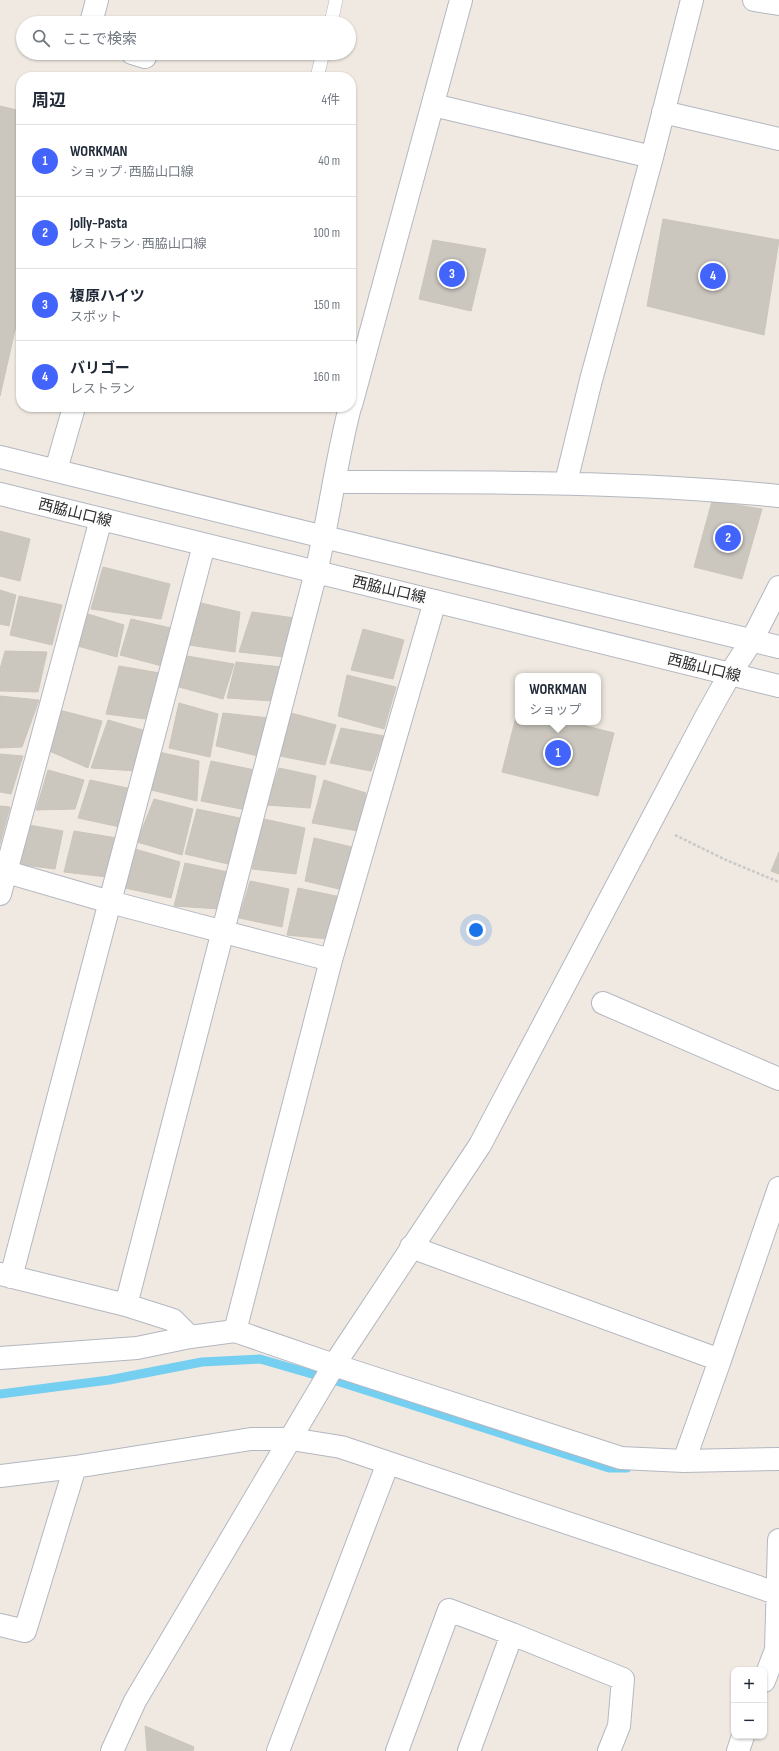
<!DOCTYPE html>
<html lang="ja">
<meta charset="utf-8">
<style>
body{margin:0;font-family:"Sofia Sans Condensed","Noto Sans JP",sans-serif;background:#f2f2f3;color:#1f2937}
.controls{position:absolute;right:12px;bottom:12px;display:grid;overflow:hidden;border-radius:8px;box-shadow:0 1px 3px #0004}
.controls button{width:36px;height:36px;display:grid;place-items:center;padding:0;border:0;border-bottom:1px solid #e0e1e3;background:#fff;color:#1f2937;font:20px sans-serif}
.you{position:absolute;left:476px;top:930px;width:14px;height:14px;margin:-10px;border:3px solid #fff;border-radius:50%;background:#1a73e8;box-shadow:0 0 0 6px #1a73e833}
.badge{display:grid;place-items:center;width:26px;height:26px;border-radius:50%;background:#4264fb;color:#fff;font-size:13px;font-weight:700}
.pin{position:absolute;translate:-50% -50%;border:2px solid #fff;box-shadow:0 1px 4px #0006}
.popup{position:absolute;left:515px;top:673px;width:86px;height:52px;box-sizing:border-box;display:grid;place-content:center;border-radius:8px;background:#fff;filter:drop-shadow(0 1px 3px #0005);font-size:13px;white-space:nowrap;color:#747a83}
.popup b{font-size:15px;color:#1f2937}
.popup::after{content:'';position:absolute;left:50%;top:100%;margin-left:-8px;border:8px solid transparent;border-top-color:#fff}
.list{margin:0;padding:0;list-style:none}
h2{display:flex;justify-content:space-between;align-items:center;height:52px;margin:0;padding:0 16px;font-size:17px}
h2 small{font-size:13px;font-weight:400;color:#747a83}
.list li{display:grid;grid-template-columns:26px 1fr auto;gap:12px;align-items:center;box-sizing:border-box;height:72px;padding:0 16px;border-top:1px solid #e0e1e3}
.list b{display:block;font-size:15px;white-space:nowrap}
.list p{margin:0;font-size:13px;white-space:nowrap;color:#747a83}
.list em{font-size:13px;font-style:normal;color:#747a83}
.icon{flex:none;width:22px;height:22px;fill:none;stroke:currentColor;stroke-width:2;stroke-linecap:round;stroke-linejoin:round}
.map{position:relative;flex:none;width:779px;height:1751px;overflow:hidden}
.search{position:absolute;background:#fff;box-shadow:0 1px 3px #0004;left:16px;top:16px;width:340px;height:44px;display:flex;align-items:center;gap:10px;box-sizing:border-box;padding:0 14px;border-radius:22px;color:#747a83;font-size:15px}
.panel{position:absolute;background:#fff;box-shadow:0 1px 3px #0004;left:16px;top:72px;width:340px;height:340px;border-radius:16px}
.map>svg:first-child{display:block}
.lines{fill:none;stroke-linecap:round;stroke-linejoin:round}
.stream{stroke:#75cff0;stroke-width:9}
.building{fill:#cbc7bf;stroke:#cbc5ba}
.lane-casing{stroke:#b4b7c1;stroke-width:14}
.street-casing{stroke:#b4b7c1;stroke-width:24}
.secondary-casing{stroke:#b4b7c1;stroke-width:24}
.path{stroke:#c9c9c9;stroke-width:2.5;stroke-dasharray:3 2;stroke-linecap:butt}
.lane{stroke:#fff;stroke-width:13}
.street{stroke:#fff;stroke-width:22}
.secondary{stroke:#fff;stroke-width:22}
.labels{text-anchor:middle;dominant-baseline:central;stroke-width:3;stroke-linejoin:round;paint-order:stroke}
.street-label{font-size:15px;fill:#2e2e2e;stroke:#fff}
</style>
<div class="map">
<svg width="779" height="1751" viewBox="0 0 779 1751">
<rect width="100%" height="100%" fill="#efe9e1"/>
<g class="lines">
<path class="stream" d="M0,1394L109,1380L202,1362L260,1359L343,1383L609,1468H627"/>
</g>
<path class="building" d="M0,106L21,111V304L0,396Z
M663,219L779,240L764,335L647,306Z
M433,240L486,249L471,311L419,299Z
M712,501L762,509L742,579L694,567Z
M0,531L30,539L20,581L0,576Z
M103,567L170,584L161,619L91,609Z
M0,590L16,595L9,626L0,624Z
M19,596L62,605L52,645L10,635Z
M201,603L240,612L235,652L189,645Z
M252,612L295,618L284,657L239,652Z
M88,614L124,625L117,657L74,645Z
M131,619L171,628L162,666L120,655Z
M363,629L404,640L393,679L351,670Z
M5,651L47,652L38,692L0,691V669Z
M187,656L234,664L223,699L179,687Z
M236,662L282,667L272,701L227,698Z
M119,666L160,673L145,719L106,714Z
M347,675L396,687L384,729L338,716Z
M0,696L39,700L22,747L0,748Z
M179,703L218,714L210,757L169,748Z
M518,709V722H570L614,733L598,796L502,772Z
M59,710L102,721L88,768L47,750Z
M223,713L269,718L262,757L216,746Z
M291,713L336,725L325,765L280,756Z
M108,720L146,731L136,771L91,768Z
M341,728L384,736L371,771L330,763Z
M159,752L199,761L197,801L151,790Z
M0,754L23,756L11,794L0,792Z
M211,761L255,770L246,810L201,801Z
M279,768L316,776L310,808L266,805Z
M48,770L84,780L75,809L36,810Z
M90,780L132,789L120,827L78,818Z
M324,780L366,793L358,831L312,823Z
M154,799L193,809L182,855L137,842Z
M0,806L10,807L0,844Z
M197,809L240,818L228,864L185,854Z
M264,819L305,828L296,874L252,869Z
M29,825L63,831L55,869L16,864Z
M74,831L117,838L107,877L64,872Z
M314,838L352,847L343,890L305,881Z
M135,849L180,862L171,898L125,888Z
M779,852V874L771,871Z
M185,863L228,872L219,909L174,906Z
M250,881L289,889L282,927L239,918Z
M298,888L341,897L328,939L287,935Z
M145,1726L194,1747L193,1751H147Z"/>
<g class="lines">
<g class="lane-casing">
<path id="lane" d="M331,23L336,0
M317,77L323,53"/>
</g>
<g class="street-casing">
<path id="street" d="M754,0L779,4
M91,23L97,0
M132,53L145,57
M433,105L652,157L591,380L566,482
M663,112L779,139
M652,157L692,0
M351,405L461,0
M56,470L74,407
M334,482C483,482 631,481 779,496
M0,870L110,902L331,960
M0,894L101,519
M603,1003L779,1079
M411,1247L720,1360L684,1461
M0,1274L126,1305L173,1320L190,1337
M11,1277L204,545
M126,1305L316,572C329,518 336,461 350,407
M235,1331L331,960L435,601
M0,1358L137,1348L190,1337L235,1331L334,1365L621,1458L684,1461L779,1459
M720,1360L779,1188
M0,1476L75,1467L251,1439H291L341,1447L779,1594
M0,1625L25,1631L75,1467
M764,1681L776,1650L779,1540
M112,1751L135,1701L334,1365L480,1145L707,715L730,674L752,640L779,587
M278,1751L388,1463
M397,1751L449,1610L512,1634
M469,1751L512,1634L623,1679L619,1726L609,1751
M738,1751L743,1736"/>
</g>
<g class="secondary-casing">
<path id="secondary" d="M0,457L324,537L779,647
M0,494L779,686"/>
</g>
<path class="path" d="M675,835L726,860L779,882"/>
<use href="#lane" class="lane"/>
<use href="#street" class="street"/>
<use href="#secondary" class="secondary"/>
</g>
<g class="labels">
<g class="street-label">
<text transform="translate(75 513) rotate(14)">西脇山口線</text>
<text transform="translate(389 590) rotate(13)">西脇山口線</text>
<text transform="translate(704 668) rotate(14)">西脇山口線</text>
</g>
</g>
</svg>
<div class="controls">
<button>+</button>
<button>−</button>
</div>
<div class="you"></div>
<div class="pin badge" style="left:558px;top:753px">1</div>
<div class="popup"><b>WORKMAN</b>ショップ</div>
<div class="pin badge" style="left:728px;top:538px">2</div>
<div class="pin badge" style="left:452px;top:274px">3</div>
<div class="pin badge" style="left:713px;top:276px">4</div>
<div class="search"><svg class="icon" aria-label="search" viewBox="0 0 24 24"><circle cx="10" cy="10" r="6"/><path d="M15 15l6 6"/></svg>ここで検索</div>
<section class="panel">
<h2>周辺<small>4件</small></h2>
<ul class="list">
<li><span class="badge">1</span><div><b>WORKMAN</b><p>ショップ · 西脇山口線</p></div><em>40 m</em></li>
<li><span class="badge">2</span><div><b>Jolly-Pasta</b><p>レストラン · 西脇山口線</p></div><em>100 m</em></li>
<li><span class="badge">3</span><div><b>榎原ハイツ</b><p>スポット</p></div><em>150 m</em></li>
<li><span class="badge">4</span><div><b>バリゴー</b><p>レストラン</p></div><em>160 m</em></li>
</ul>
</section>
</div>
